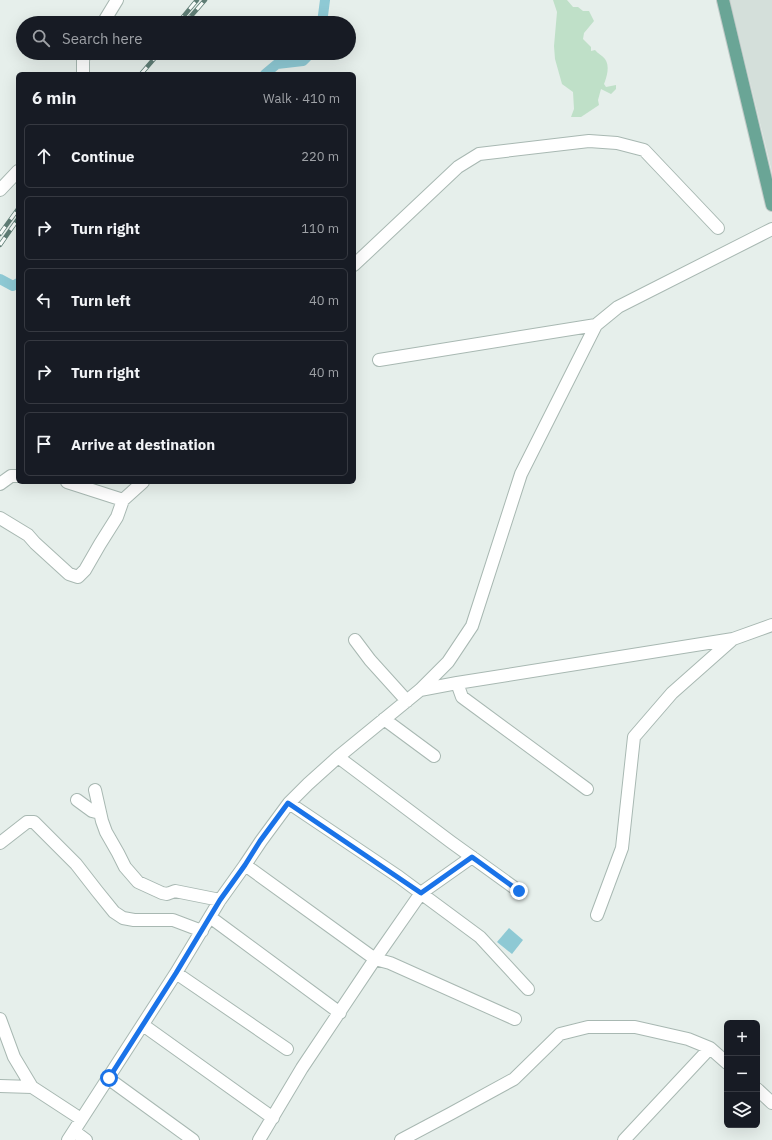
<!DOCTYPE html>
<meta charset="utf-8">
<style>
body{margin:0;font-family:"IBM Plex Sans",sans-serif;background:#20242c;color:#f1f3f6}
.controls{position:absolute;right:12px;bottom:12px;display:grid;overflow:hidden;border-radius:6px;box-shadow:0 4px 16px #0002}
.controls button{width:36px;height:36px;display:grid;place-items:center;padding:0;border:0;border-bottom:1px solid #363941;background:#171b24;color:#f1f3f6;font:20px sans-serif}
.stop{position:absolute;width:12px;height:12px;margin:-9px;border:3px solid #1a73e8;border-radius:50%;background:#fff}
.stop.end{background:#1a73e8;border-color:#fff;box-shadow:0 1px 4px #0008}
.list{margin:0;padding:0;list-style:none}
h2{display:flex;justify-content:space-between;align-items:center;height:52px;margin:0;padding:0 16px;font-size:17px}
h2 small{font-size:13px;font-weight:400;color:#9ea1a6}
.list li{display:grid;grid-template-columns:26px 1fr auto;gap:12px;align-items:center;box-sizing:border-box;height:64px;margin:0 8px 8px;padding:0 8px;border:1px solid #363941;border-radius:6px}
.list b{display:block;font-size:15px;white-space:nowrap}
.list em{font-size:13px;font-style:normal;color:#9ea1a6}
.icon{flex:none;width:22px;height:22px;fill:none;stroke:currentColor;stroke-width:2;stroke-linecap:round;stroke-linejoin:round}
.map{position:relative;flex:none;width:772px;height:1140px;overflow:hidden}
.search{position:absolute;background:#171b24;box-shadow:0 4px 16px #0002;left:16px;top:16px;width:340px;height:44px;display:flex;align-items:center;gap:10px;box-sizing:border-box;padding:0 14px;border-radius:22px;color:#9ea1a6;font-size:15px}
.panel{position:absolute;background:#171b24;box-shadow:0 4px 16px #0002;left:16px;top:72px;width:340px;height:412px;border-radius:6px}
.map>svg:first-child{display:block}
.built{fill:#d4dfda}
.green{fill:#bfe0c8}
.water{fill:#8ec9d4}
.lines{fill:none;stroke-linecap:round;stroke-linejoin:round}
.canal{stroke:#8ec9d4;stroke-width:10}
.minor-casing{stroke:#a8b8b2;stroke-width:14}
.major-casing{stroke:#c2cac8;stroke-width:14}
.minor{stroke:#fff;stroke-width:12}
.major{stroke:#6aa596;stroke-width:12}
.rail-casing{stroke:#5f7d75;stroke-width:4.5}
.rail{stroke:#f7fbf9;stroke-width:3;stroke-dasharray:9;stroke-linecap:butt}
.route{stroke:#1a73e8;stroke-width:5}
</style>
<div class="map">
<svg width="772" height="1140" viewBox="0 0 772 1140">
<rect width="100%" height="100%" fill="#e6efeb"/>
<path class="built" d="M730,0H772V174L771,168Z"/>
<path class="green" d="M553,0H567L573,7H578L583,11H589L594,21L584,33L583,39L591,47V51L595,50C598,54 602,55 605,59C610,66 607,76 604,84L606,87L616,85V89L611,94L601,89L598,100L599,105L581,117H571L574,109L573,92L562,84L555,59L554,46L557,12Z"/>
<path class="water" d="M509,928L523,940L512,954L497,942Z"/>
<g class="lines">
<path class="canal" d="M322,23L325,0
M265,74L277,64L303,61L311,53
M0,279L13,286L18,283"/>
<g class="minor-casing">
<path id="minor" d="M103,23L117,0
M83,74V60L85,53
M0,190L18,171
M354,265L458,167L479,154L589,141L617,143L644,150L718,228
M379,360L596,325
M67,482L123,500
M0,484L11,476H18
M0,518L28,535L35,543L69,574L78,577L85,570L100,544L117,517L123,500L143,482
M355,640L370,660L407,701
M457,683L462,697L587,789
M420,690L457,683L733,639
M384,719L434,756
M338,757L451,842L519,891
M95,790L102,821L106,832L118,853L125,867L138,882L162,893L167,894L175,891L220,900
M77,800L92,811L100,813
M289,803L399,877L480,937L528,989
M0,843L27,822H34L76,864L97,891L114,912L123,918L134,920H173L202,931
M245,865L375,959L390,963L515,1019
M597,915L622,848L634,737L672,693L733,639L772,625
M210,917L340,1013
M176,973L287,1049
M0,1019L14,1057L32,1087L81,1119
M143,1025L273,1118
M109,1079L193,1140
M0,1086L32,1087
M757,1089L772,1103
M74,1131L86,1140
M68,1140L176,973L220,900L245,865L261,841L289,803L308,784L338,757L420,690L448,662L472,626L521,474L596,325L618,307L772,229
M259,1140L302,1068L375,959L421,893L472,857
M401,1140L450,1114L514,1079L560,1034L588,1027H635L688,1039L710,1048L727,1063
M624,1140L710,1048"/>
</g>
<g class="major-casing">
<path id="major" d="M723,0L772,205"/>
</g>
<use href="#minor" class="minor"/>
<use href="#major" class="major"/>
<g class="rail-casing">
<path id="rail" d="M178,23L197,0
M185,23L205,0
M141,74L159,53
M0,234L18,209
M0,245L18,219"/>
</g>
<use href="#rail" class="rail"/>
</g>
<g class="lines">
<path class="route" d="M109,1078L176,973L220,900L245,865L260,841L288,803L421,893L472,857L519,891"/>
</g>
</svg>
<div class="controls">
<button>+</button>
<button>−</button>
<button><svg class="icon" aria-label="layers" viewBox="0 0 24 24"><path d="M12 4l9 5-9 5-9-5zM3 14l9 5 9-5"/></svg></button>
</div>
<div class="stop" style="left:109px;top:1078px"></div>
<div class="stop end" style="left:519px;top:891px"></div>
<div class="search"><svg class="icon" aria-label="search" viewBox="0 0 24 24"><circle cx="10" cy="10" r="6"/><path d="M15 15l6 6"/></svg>Search here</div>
<section class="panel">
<h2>6 min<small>Walk · 410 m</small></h2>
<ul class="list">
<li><svg class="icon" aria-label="ahead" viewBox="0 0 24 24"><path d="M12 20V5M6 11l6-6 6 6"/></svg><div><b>Continue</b></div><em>220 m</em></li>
<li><svg class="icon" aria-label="right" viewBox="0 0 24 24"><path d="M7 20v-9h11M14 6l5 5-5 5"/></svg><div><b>Turn right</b></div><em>110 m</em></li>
<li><svg class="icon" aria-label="left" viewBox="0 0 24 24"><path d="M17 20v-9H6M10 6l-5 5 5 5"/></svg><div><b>Turn left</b></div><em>40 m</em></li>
<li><svg class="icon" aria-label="right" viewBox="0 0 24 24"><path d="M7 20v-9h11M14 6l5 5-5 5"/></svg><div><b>Turn right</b></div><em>40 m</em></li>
<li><svg class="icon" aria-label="arrive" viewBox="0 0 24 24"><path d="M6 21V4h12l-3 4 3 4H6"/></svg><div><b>Arrive at destination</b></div></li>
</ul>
</section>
</div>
